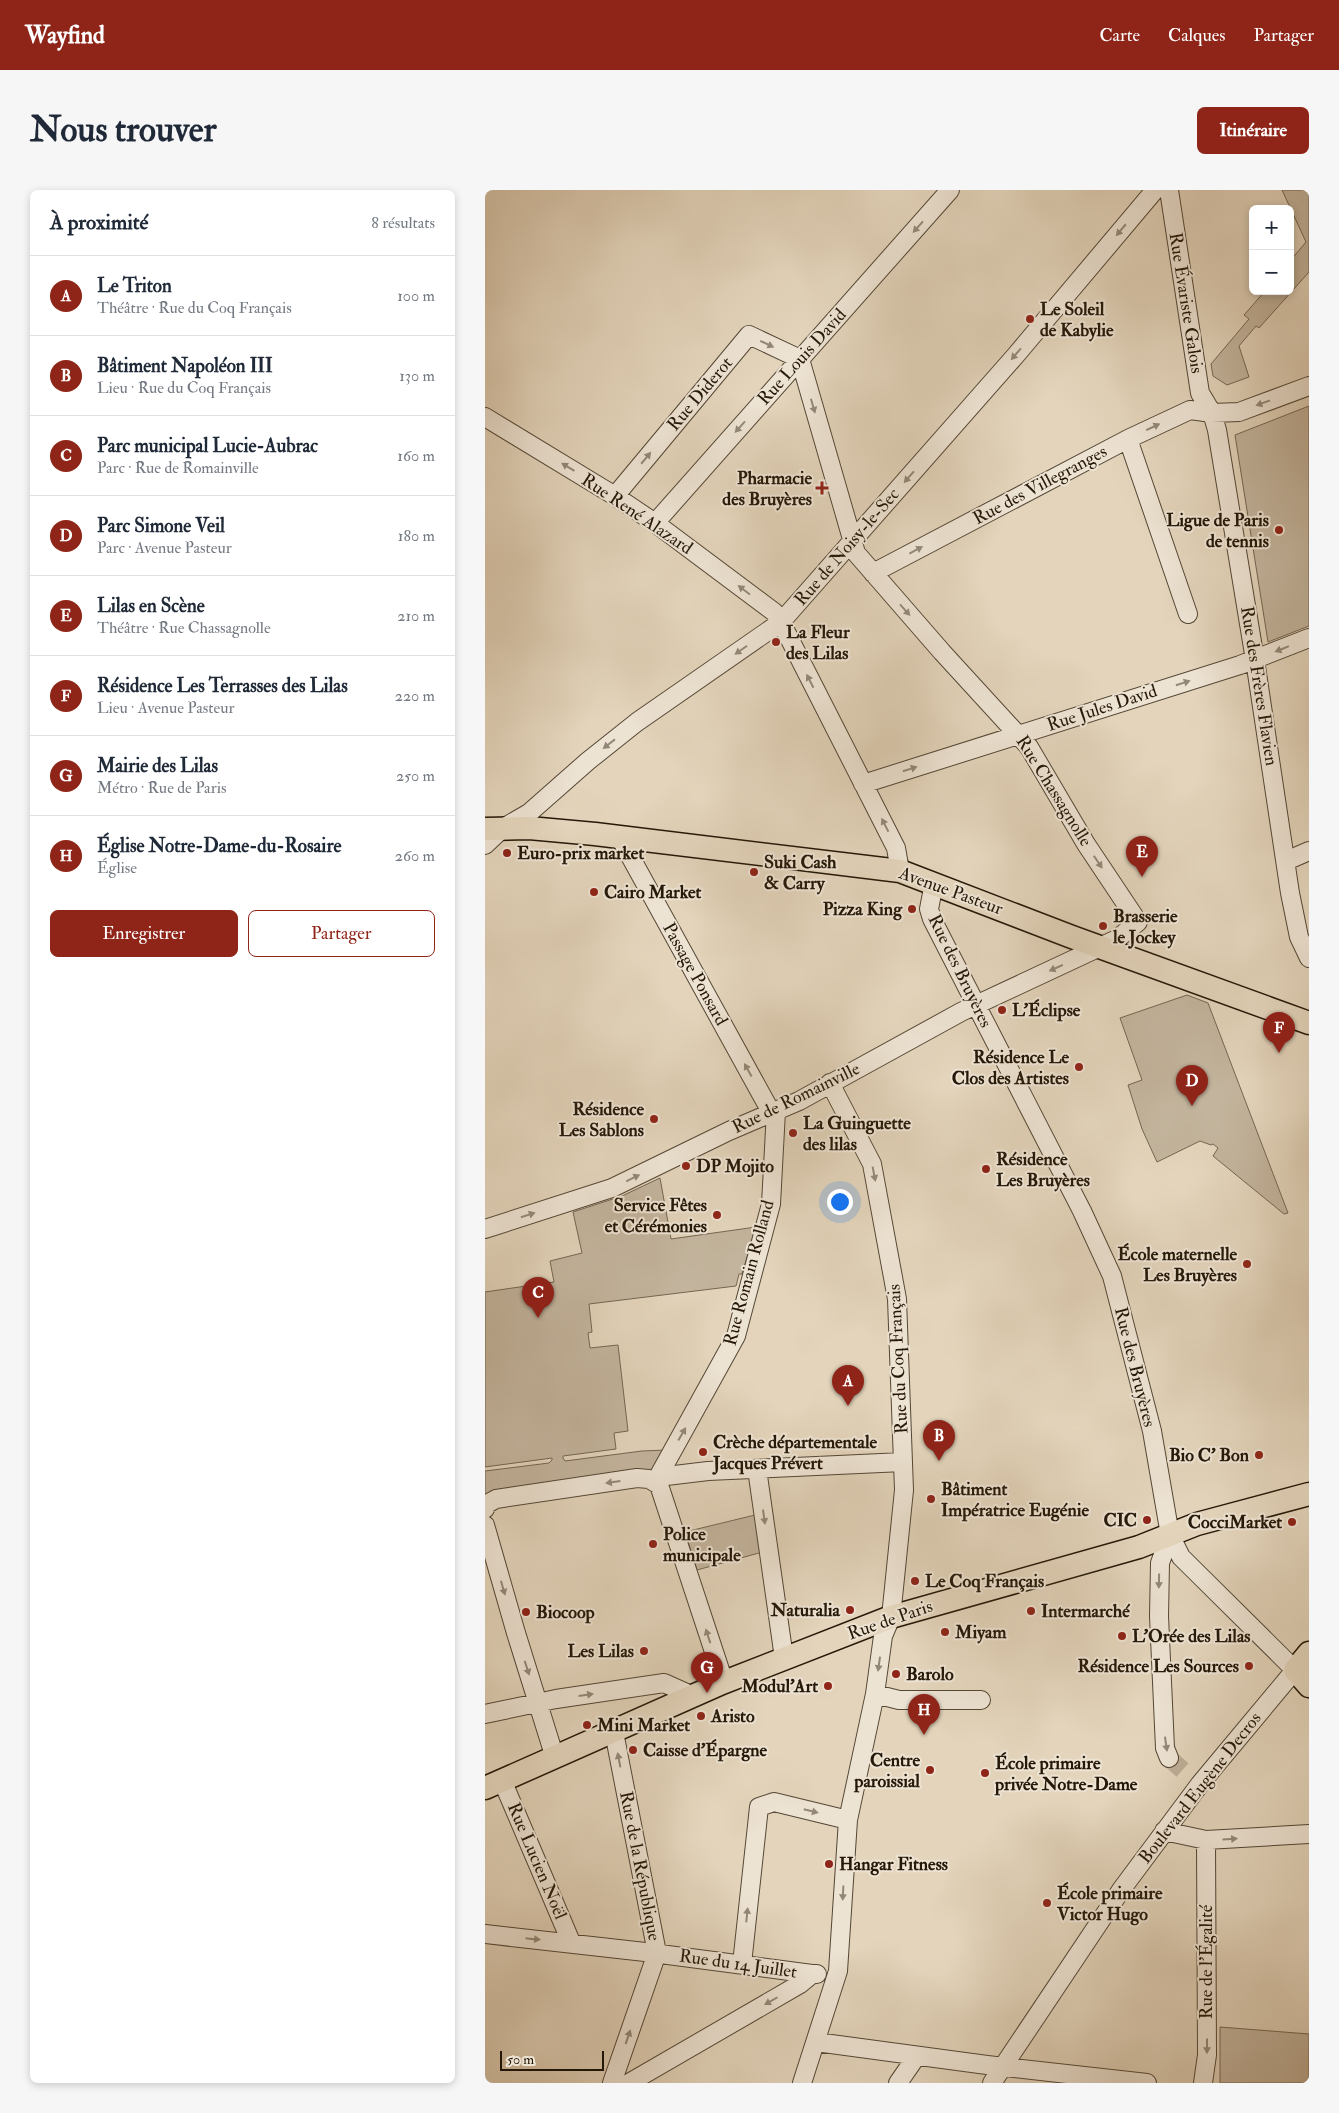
<!DOCTYPE html>
<html lang="fr">
<meta charset="utf-8">
<style>
body{margin:0;font-family:"IM FELL Double Pica",serif;background:#f6f6f7;color:#1f2937}
.controls{position:absolute;right:15px;top:15px;display:grid;overflow:hidden;border-radius:8px;box-shadow:0 2px 8px #0003}
.controls button{width:45px;height:45px;display:grid;place-items:center;padding:0;border:0;border-bottom:1px solid #e0e1e3;background:#fff;color:#1f2937;font:25px sans-serif}
.scale{position:absolute;left:15px;bottom:12px;width:104px;box-sizing:border-box;padding-left:5px;border:2px solid #251808;border-top:0;font-size:14px;line-height:18px;white-space:nowrap;color:#251808;-webkit-text-stroke:4px #ede3d3;paint-order:stroke}
.you{position:absolute;left:354px;top:1011px;width:18px;height:18px;margin:-12px;border:4px solid #fff;border-radius:50%;background:#1a73e8;box-shadow:0 0 0 8px #1a73e833}
.badge{display:grid;place-items:center;width:32px;height:32px;border-radius:50%;background:#8f2418;color:#fff;font-size:16px;font-weight:700}
.pin{position:absolute;translate:-50% -41px;filter:drop-shadow(0 1px 2px #0008)}
.pin::after{content:'';position:absolute;top:26px;width:18px;height:15px;background:inherit;clip-path:polygon(0 0,100% 0,50% 100%)}
.list{margin:0;padding:0;list-style:none}
h2{display:flex;justify-content:space-between;align-items:center;height:65px;margin:0;padding:0 20px;font-size:21px}
h2 small{font-size:16px;font-weight:400;color:#747a83}
.list li{display:grid;grid-template-columns:32px 1fr auto;gap:15px;align-items:center;box-sizing:border-box;height:80px;padding:0 20px;border-top:1px solid #e0e1e3}
.list b{display:block;font-size:19px;white-space:nowrap}
.list p{margin:0;font-size:16px;white-space:nowrap;color:#747a83}
.list em{font-size:16px;font-style:normal;color:#747a83}
.actions{display:flex;gap:10px;padding:15px 20px}
.actions a{flex:1;padding:11px 0;border:1px solid #8f2418;border-radius:8px;text-align:center;font-size:18px;color:#8f2418}
.actions .main{background:#8f2418;color:#fff}
.map{position:relative;flex:none;width:824px;height:1893px;overflow:hidden;border-radius:8px}
header{display:flex;align-items:center;gap:30px;box-sizing:border-box;height:70px;padding:0 25px;background:#8f2418;color:#fff}
header strong{font-size:24px}
nav{display:flex;gap:28px;margin-inline-start:auto;font-size:18px}
.intro{display:flex;align-items:center;justify-content:space-between;box-sizing:border-box;height:120px;padding:0 30px}
h1{margin:0;font-size:35px}
.button{padding:12px 22px;border-radius:8px;background:#8f2418;color:#fff;font-size:18px;font-weight:700}
main{display:flex;gap:30px;padding:0 30px}
aside{flex:1;background:#fff;border-radius:8px;box-shadow:0 2px 8px #0003}
.map>svg:first-child{display:block}
.green{fill:#c3b49d;stroke:#746652}
.lines{fill:none;stroke-linecap:round;stroke-linejoin:round}
.minor-tunnel{stroke:#bdae97;stroke-width:18;stroke-dasharray:18 9;stroke-linecap:butt}
.minor-casing{stroke:#544735;stroke-width:20}
.major-casing{stroke:#251808;stroke-width:25}
.minor{stroke:#ede3d3;stroke-width:18}
.major{stroke:#e3d4bb;stroke-width:22}
.oneway{fill:#938878}
.poi-dot{fill:#8f2418;stroke:#ede3d3;stroke-width:2}
.labels{text-anchor:middle;dominant-baseline:central;stroke-width:4;stroke-linejoin:round;paint-order:stroke}
.street-label{font-size:18px;fill:#251808;stroke:#ede3d3}
.poi-label{font-size:18px;font-weight:bold;fill:#251808;stroke:#ede3d3;text-anchor:start}
</style>
<header>
<strong>Wayfind</strong>
<nav><a>Carte</a><a>Calques</a><a>Partager</a></nav>
</header>
<div class="intro"><h1>Nous trouver</h1><a class="button">Itinéraire</a></div>
<main>
<aside>
<h2>À proximité<small>8 résultats</small></h2>
<ul class="list">
<li><span class="badge">A</span><div><b>Le Triton</b><p>Théâtre · Rue du Coq Français</p></div><em>100 m</em></li>
<li><span class="badge">B</span><div><b>Bâtiment Napoléon III</b><p>Lieu · Rue du Coq Français</p></div><em>130 m</em></li>
<li><span class="badge">C</span><div><b>Parc municipal Lucie-Aubrac</b><p>Parc · Rue de Romainville</p></div><em>160 m</em></li>
<li><span class="badge">D</span><div><b>Parc Simone Veil</b><p>Parc · Avenue Pasteur</p></div><em>180 m</em></li>
<li><span class="badge">E</span><div><b>Lilas en Scène</b><p>Théâtre · Rue Chassagnolle</p></div><em>210 m</em></li>
<li><span class="badge">F</span><div><b>Résidence Les Terrasses des Lilas</b><p>Lieu · Avenue Pasteur</p></div><em>220 m</em></li>
<li><span class="badge">G</span><div><b>Mairie des Lilas</b><p>Métro · Rue de Paris</p></div><em>250 m</em></li>
<li><span class="badge">H</span><div><b>Église Notre-Dame-du-Rosaire</b><p>Église</p></div><em>260 m</em></li>
</ul>
<div class="actions"><a class="main">Enregistrer</a><a>Partager</a></div>
</aside>
<div class="map">
<svg width="824" height="1893" viewBox="0 0 824 1893">
<rect width="100%" height="100%" fill="#e3d4bb"/>
<filter id="stains"><feTurbulence type="fractalNoise" baseFrequency=".004" numOctaves="4"/><feColorMatrix values="0 0 0 0 .2 0 0 0 0 .09 0 0 0 0 .02 0 0 0 .5 -.17"/></filter>
<radialGradient id="worn" r=".72"><stop offset=".6" stop-color="#630" stop-opacity="0"/><stop offset="1" stop-color="#630" stop-opacity=".3"/></radialGradient>
<path class="green" d="M797,0H824V82L774,138L771,136L754,156L764,187L742,195L728,186L726,174L764,129L759,125L780,101H805V71L821,52Z
M824,216V436L783,452L750,245Z
M702,805L723,813L803,1023L799,1024L728,966L733,958L728,954L726,955L715,951L672,972L657,939L643,895L657,890L635,828Z
M175,988L186,1049L271,1037L257,1084H254L251,1096L104,1114L107,1142L103,1143L105,1158L133,1155L143,1241L129,1243L131,1259L78,1266V1268L80,1271L157,1261L182,1260L170,1283L0,1307V1281L64,1273L67,1270V1268L0,1277V1102L69,1092L65,1071L97,1063L88,1022L137,1006Z
M270,1325L276,1362L274,1363L212,1380L200,1342Z
M735,1837L824,1844V1893H735Z"/>
<g class="lines">
<path class="minor-tunnel" d="M684,1568L702,1584"/>
<g class="minor-casing">
<path id="minor" d="M684,0L715,203L727,223L732,240L770,470L805,703L814,747L824,768
M0,227L130,306L170,333L289,422L296,432L411,658L415,681
M643,249L703,424
M170,333L465,0
M388,383L643,249L705,220L727,223L754,222L824,196
M378,594L755,475L824,448
M134,646L286,922
M0,655L18,638L44,623L103,571L152,532L296,432L531,165L670,0
M801,671L824,661
M449,693L444,719L447,729L597,1021L627,1086L667,1241L685,1345L696,1367L810,1480L715,1594L636,1700L507,1893
M0,1039L127,998L244,941L314,911L476,822L632,749L653,732L601,654L544,557L457,462L371,363L315,169L264,145L130,306
M272,1279L299,1468
M173,1287L251,1146L286,1014L291,921
M173,1287L223,1281L418,1272
M173,1287L174,1295L236,1483L237,1493
M0,1319L2,1314L11,1309L152,1288L164,1289L174,1295
M0,1335L31,1443L70,1568
M390,1504L414,1510H496
M0,1524L71,1509L179,1493L208,1506
M684,1568L680,1558L674,1426L675,1373L685,1345
M17,1590L86,1752
M679,1641L721,1650L824,1644
M0,1744L160,1762L327,1784
M257,1774L274,1617L289,1612L363,1630
M331,1852L502,1875L662,1893
M127,1893L172,1763L129,1542
M144,1893L315,1794L327,1784H332
M317,1893L353,1781L363,1630L390,1504L398,1446L406,1427L419,1300L412,1109L387,974L345,893
M413,1893L431,1867
M718,1893L722,1865L721,1650"/>
</g>
<g class="major-casing">
<path id="major" d="M0,639L44,638L110,644L415,681L587,747L824,833
M824,1463L810,1480L824,1496
M0,1598L237,1493L406,1427L654,1357L712,1334L824,1304"/>
</g>
<use href="#minor" class="minor"/>
<use href="#major" class="major"/>
</g>
<defs><path id="oneway-solid" d="M-6-.8H1V-3.2L6.5 0L1 3.2V.8H-6Z" transform="scale(1.25)"/></defs>
<g class="oneway">
<use href="#oneway-solid" transform="translate(433 37) rotate(132)"/>
<use href="#oneway-solid" transform="translate(636 40) rotate(130)"/>
<use href="#oneway-solid" transform="translate(282 154) rotate(25)"/>
<use href="#oneway-solid" transform="translate(531 164) rotate(131)"/>
<use href="#oneway-solid" transform="translate(778 213) rotate(160)"/>
<use href="#oneway-solid" transform="translate(328 216) rotate(74)"/>
<use href="#oneway-solid" transform="translate(255 237) rotate(132)"/>
<use href="#oneway-solid" transform="translate(668 237) rotate(-25)"/>
<use href="#oneway-solid" transform="translate(161 268) rotate(-50)"/>
<use href="#oneway-solid" transform="translate(83 277) rotate(-149)"/>
<use href="#oneway-solid" transform="translate(424 287) rotate(131)"/>
<use href="#oneway-solid" transform="translate(431 360) rotate(-28)"/>
<use href="#oneway-solid" transform="translate(259 400) rotate(-143)"/>
<use href="#oneway-solid" transform="translate(420 420) rotate(48)"/>
<use href="#oneway-solid" transform="translate(797 459) rotate(158)"/>
<use href="#oneway-solid" transform="translate(256 460) rotate(145)"/>
<use href="#oneway-solid" transform="translate(325 491) rotate(-117)"/>
<use href="#oneway-solid" transform="translate(698 493) rotate(-18)"/>
<use href="#oneway-solid" transform="translate(124 554) rotate(142)"/>
<use href="#oneway-solid" transform="translate(425 579) rotate(-18)"/>
<use href="#oneway-solid" transform="translate(400 635) rotate(-117)"/>
<use href="#oneway-solid" transform="translate(613 672) rotate(56)"/>
<use href="#oneway-solid" transform="translate(571 778) rotate(156)"/>
<use href="#oneway-solid" transform="translate(263 880) rotate(-119)"/>
<use href="#oneway-solid" transform="translate(389 984) rotate(79)"/>
<use href="#oneway-solid" transform="translate(148 988) rotate(-26)"/>
<use href="#oneway-solid" transform="translate(43 1025) rotate(-18)"/>
<use href="#oneway-solid" transform="translate(197 1244) rotate(-60)"/>
<use href="#oneway-solid" transform="translate(128 1292) rotate(172)"/>
<use href="#oneway-solid" transform="translate(279 1327) rotate(82)"/>
<use href="#oneway-solid" transform="translate(674 1391) rotate(91)"/>
<use href="#oneway-solid" transform="translate(18 1398) rotate(74)"/>
<use href="#oneway-solid" transform="translate(223 1446) rotate(-108)"/>
<use href="#oneway-solid" transform="translate(394 1474) rotate(98)"/>
<use href="#oneway-solid" transform="translate(42 1478) rotate(72)"/>
<use href="#oneway-solid" transform="translate(101 1505) rotate(-8)"/>
<use href="#oneway-solid" transform="translate(681 1554) rotate(82)"/>
<use href="#oneway-solid" transform="translate(134 1570) rotate(-101)"/>
<use href="#oneway-solid" transform="translate(326 1621) rotate(14)"/>
<use href="#oneway-solid" transform="translate(745 1649) rotate(-4)"/>
<use href="#oneway-solid" transform="translate(358 1703) rotate(93)"/>
<use href="#oneway-solid" transform="translate(262 1725) rotate(-84)"/>
<use href="#oneway-solid" transform="translate(48 1749) rotate(6)"/>
<use href="#oneway-solid" transform="translate(286 1811) rotate(150)"/>
<use href="#oneway-solid" transform="translate(143 1847) rotate(-71)"/>
<use href="#oneway-solid" transform="translate(722 1856) rotate(90)"/>
</g>
<g class="poi-dot">
<circle cx="545" cy="129" r="5"/>
<path d="M334.5 290.5h5v5h5v5h-5v5h-5v-5h-5v-5h5z"/>
<circle cx="794" cy="340" r="5"/>
<circle cx="291" cy="452" r="5"/>
<circle cx="22" cy="663" r="5"/>
<circle cx="269" cy="682" r="5"/>
<circle cx="109" cy="702" r="5"/>
<circle cx="427" cy="719" r="5"/>
<circle cx="618" cy="736" r="5"/>
<circle cx="517" cy="820" r="5"/>
<circle cx="594" cy="877" r="5"/>
<circle cx="169" cy="929" r="5"/>
<circle cx="308" cy="943" r="5"/>
<circle cx="201" cy="976" r="5"/>
<circle cx="501" cy="979" r="5"/>
<circle cx="232" cy="1025" r="5"/>
<circle cx="762" cy="1074" r="5"/>
<circle cx="218" cy="1262" r="5"/>
<circle cx="774" cy="1265" r="5"/>
<circle cx="446" cy="1309" r="5"/>
<circle cx="662" cy="1330" r="5"/>
<circle cx="807" cy="1332" r="5"/>
<circle cx="168" cy="1354" r="5"/>
<circle cx="430" cy="1391" r="5"/>
<circle cx="365" cy="1420" r="5"/>
<circle cx="546" cy="1421" r="5"/>
<circle cx="41" cy="1422" r="5"/>
<circle cx="460" cy="1442" r="5"/>
<circle cx="637" cy="1446" r="5"/>
<circle cx="159" cy="1461" r="5"/>
<circle cx="764" cy="1476" r="5"/>
<circle cx="411" cy="1484" r="5"/>
<circle cx="343" cy="1496" r="5"/>
<circle cx="216" cy="1526" r="5"/>
<circle cx="102" cy="1535" r="5"/>
<circle cx="148" cy="1560" r="5"/>
<circle cx="445" cy="1580" r="5"/>
<circle cx="500" cy="1583" r="5"/>
<circle cx="344" cy="1674" r="5"/>
<circle cx="562" cy="1713" r="5"/>
</g>
<g class="labels">
<g class="street-label">
<text transform="translate(701 113) rotate(81)">Rue Évariste Galois</text>
<text transform="translate(317 167) rotate(-48)">Rue Louis David</text>
<text transform="translate(215 204) rotate(-50)">Rue Diderot</text>
<text transform="translate(555 295) rotate(-28)">Rue des Villegranges</text>
<text transform="translate(152 324) rotate(34)">Rue René Alazard</text>
<text transform="translate(362 357) rotate(-49)">Rue de Noisy-le-Sec</text>
<text transform="translate(774 496) rotate(81)">Rue des Frères Flavien</text>
<text transform="translate(617 518) rotate(-18)">Rue Jules David</text>
<text transform="translate(569 601) rotate(58)">Rue Chassagnolle</text>
<text transform="translate(466 701) rotate(20)">Avenue Pasteur</text>
<text transform="translate(475 781) rotate(64)">Rue des Bruyères</text>
<text transform="translate(210 784) rotate(61)">Passage Ponsard</text>
<text transform="translate(311 908) rotate(-26)">Rue de Romainville</text>
<text transform="translate(264 1083) rotate(-75)">Rue Romain Rolland</text>
<text transform="translate(413 1169) rotate(-93)">Rue du Coq Français</text>
<text transform="translate(650 1177) rotate(76)">Rue des Bruyères</text>
<text transform="translate(405 1430) rotate(-19)">Rue de Paris</text>
<text transform="translate(715 1598) rotate(-52)">Boulevard Eugène Decros</text>
<text transform="translate(52 1671) rotate(67)">Rue Lucien Noël</text>
<text transform="translate(155 1676) rotate(79)">Rue de la République</text>
<text transform="translate(721 1772) rotate(-90)">Rue de l'Égalité</text>
<text transform="translate(253 1774) rotate(8)">Rue du 14 Juillet</text>
</g>
<g class="poi-label">
<text x="555" y="119">Le Soleil<tspan x="555" dy="21">de Kabylie</tspan></text>
<text x="327" y="288" text-anchor="end">Pharmacie<tspan x="327" dy="21">des Bruyères</tspan></text>
<text x="784" y="330" text-anchor="end">Ligue de Paris<tspan x="784" dy="21">de tennis</tspan></text>
<text x="301" y="442">La Fleur<tspan x="301" dy="21">des Lilas</tspan></text>
<text x="32" y="663">Euro-prix market</text>
<text x="279" y="672">Suki Cash<tspan x="279" dy="21">&amp; Carry</tspan></text>
<text x="119" y="702">Cairo Market</text>
<text x="417" y="719" text-anchor="end">Pizza King</text>
<text x="628" y="726">Brasserie<tspan x="628" dy="21">le Jockey</tspan></text>
<text x="527" y="820">L’Éclipse</text>
<text x="584" y="867" text-anchor="end">Résidence Le<tspan x="584" dy="21">Clos des Artistes</tspan></text>
<text x="159" y="919" text-anchor="end">Résidence<tspan x="159" dy="21">Les Sablons</tspan></text>
<text x="318" y="933">La Guinguette<tspan x="318" dy="21">des lilas</tspan></text>
<text x="511" y="969">Résidence<tspan x="511" dy="21">Les Bruyères</tspan></text>
<text x="211" y="976">DP Mojito</text>
<text x="222" y="1015" text-anchor="end">Service Fêtes<tspan x="222" dy="21">et Cérémonies</tspan></text>
<text x="752" y="1064" text-anchor="end">École maternelle<tspan x="752" dy="21">Les Bruyères</tspan></text>
<text x="228" y="1252">Crèche départementale<tspan x="228" dy="21">Jacques Prévert</tspan></text>
<text x="764" y="1265" text-anchor="end">Bio C' Bon</text>
<text x="456" y="1299">Bâtiment<tspan x="456" dy="21">Impératrice Eugénie</tspan></text>
<text x="652" y="1330" text-anchor="end">CIC</text>
<text x="797" y="1332" text-anchor="end">CocciMarket</text>
<text x="178" y="1344">Police<tspan x="178" dy="21">municipale</tspan></text>
<text x="440" y="1391">Le Coq Français</text>
<text x="355" y="1420" text-anchor="end">Naturalia</text>
<text x="556" y="1421">Intermarché</text>
<text x="51" y="1422">Biocoop</text>
<text x="470" y="1442">Miyam</text>
<text x="647" y="1446">L'Orée des Lilas</text>
<text x="149" y="1461" text-anchor="end">Les Lilas</text>
<text x="754" y="1476" text-anchor="end">Résidence Les Sources</text>
<text x="421" y="1484">Barolo</text>
<text x="333" y="1496" text-anchor="end">Modul'Art</text>
<text x="226" y="1526">Aristo</text>
<text x="112" y="1535">Mini Market</text>
<text x="158" y="1560">Caisse d'Épargne</text>
<text x="435" y="1570" text-anchor="end">Centre<tspan x="435" dy="21">paroissial</tspan></text>
<text x="510" y="1573">École primaire<tspan x="510" dy="21">privée Notre-Dame</tspan></text>
<text x="354" y="1674">Hangar Fitness</text>
<text x="572" y="1703">École primaire<tspan x="572" dy="21">Victor Hugo</tspan></text>
</g>
</g>
<rect width="100%" height="100%" filter="url(#stains)"/>
<rect width="100%" height="100%" fill="url(#worn)"/>
</svg>
<div class="controls">
<button>+</button>
<button>−</button>
</div>
<div class="scale">50 m</div>
<div class="you"></div>
<div class="pin badge" style="left:363px;top:1216px">A</div>
<div class="pin badge" style="left:454px;top:1271px">B</div>
<div class="pin badge" style="left:53px;top:1128px">C</div>
<div class="pin badge" style="left:707px;top:916px">D</div>
<div class="pin badge" style="left:657px;top:687px">E</div>
<div class="pin badge" style="left:794px;top:863px">F</div>
<div class="pin badge" style="left:222px;top:1503px">G</div>
<div class="pin badge" style="left:439px;top:1545px">H</div>
</div>
</main>
